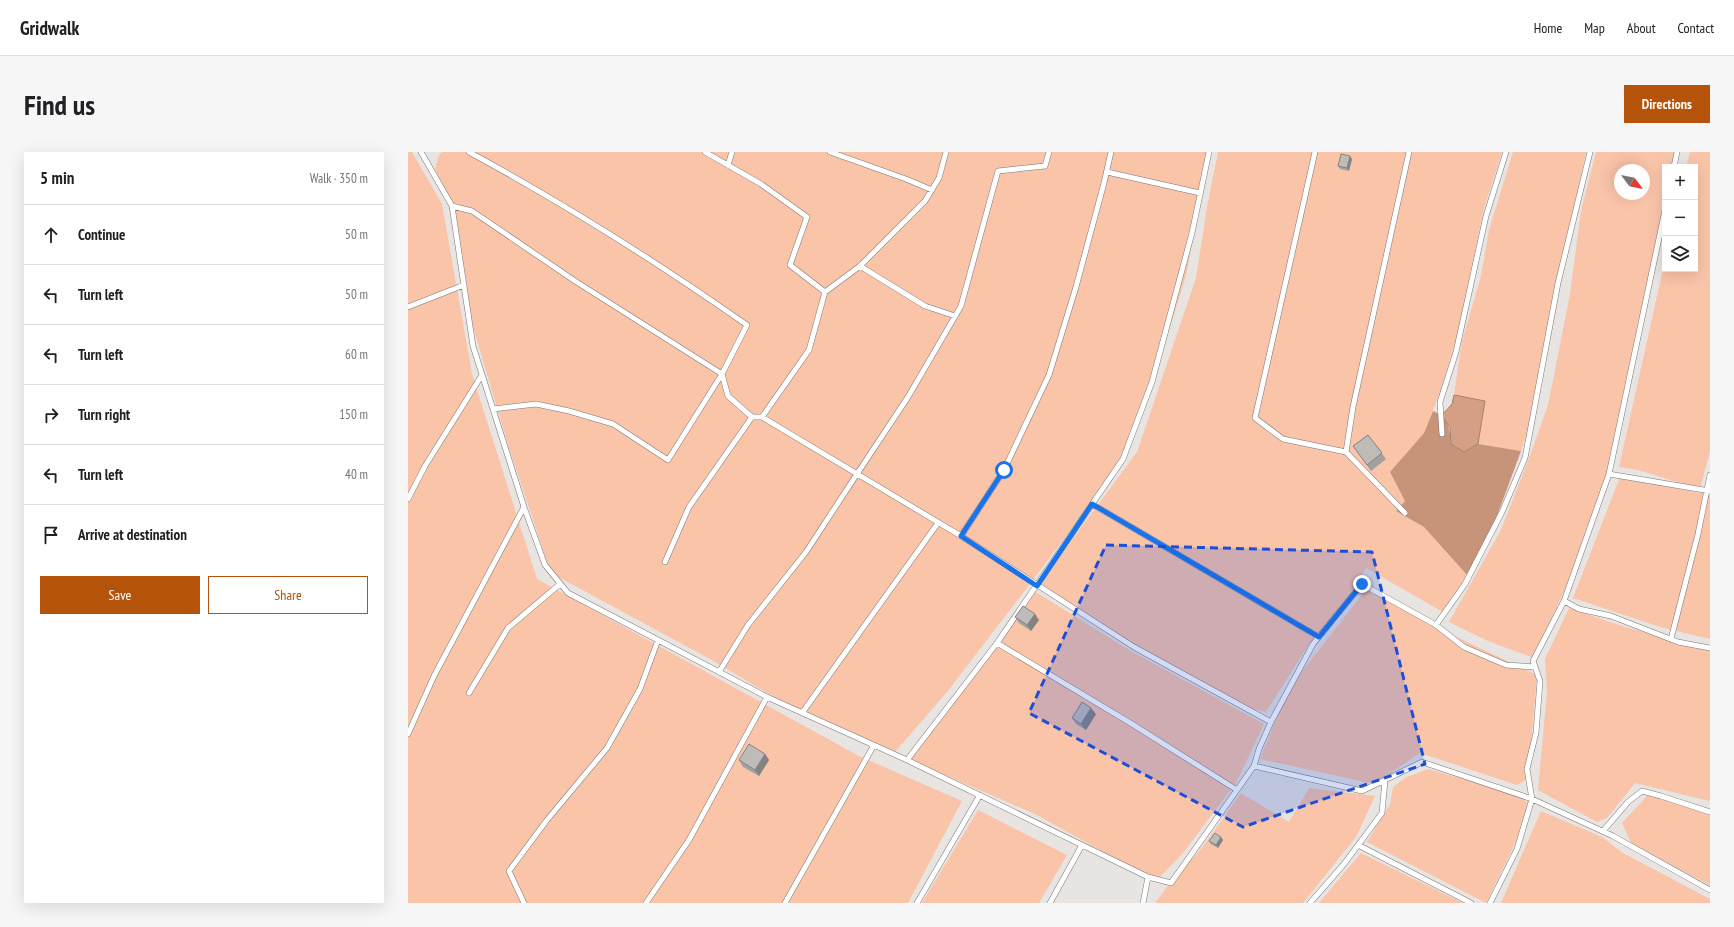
<!DOCTYPE html>
<meta charset="utf-8">
<style>
body{margin:0;font-family:"PT Sans Narrow",sans-serif;background:#f6f6f6;color:#202124}
.controls{position:absolute;right:12px;top:12px;display:grid;overflow:hidden;border-radius:0px;box-shadow:0 4px 16px #0002}
.controls button{width:36px;height:36px;display:grid;place-items:center;padding:0;border:0;border-bottom:1px solid #e0e0e0;background:#fff;color:#202124;font:20px sans-serif}
.compass{position:absolute;left:1206px;top:12px;width:36px;height:36px;border-radius:50%;background:#fff;box-shadow:0 4px 16px #0002;rotate:122deg}
.stop{position:absolute;width:12px;height:12px;margin:-9px;border:3px solid #1a73e8;border-radius:50%;background:#fff}
.stop.end{background:#1a73e8;border-color:#fff;box-shadow:0 1px 4px #0008}
.list{margin:0;padding:0;list-style:none}
h2{display:flex;justify-content:space-between;align-items:center;height:52px;margin:0;padding:0 16px;font-size:17px}
h2 small{font-size:13px;font-weight:400;color:#757577}
.list li{display:grid;grid-template-columns:26px 1fr auto;gap:12px;align-items:center;box-sizing:border-box;height:60px;padding:0 16px;border-top:1px solid #e0e0e0}
.list b{display:block;font-size:15px;white-space:nowrap}
.list em{font-size:13px;font-style:normal;color:#757577}
.actions{display:flex;gap:8px;padding:12px 16px}
.actions a{flex:1;padding:9px 0;border:1px solid #b45309;border-radius:0px;text-align:center;font-size:14px;color:#b45309}
.actions .main{background:#b45309;color:#fff}
.icon{flex:none;width:22px;height:22px;fill:none;stroke:currentColor;stroke-width:2;stroke-linecap:round;stroke-linejoin:round}
.map{position:relative;flex:none;width:1302px;height:751px;overflow:hidden;border-radius:0px}
header{display:flex;align-items:center;gap:24px;box-sizing:border-box;height:56px;padding:0 20px;background:#fff;border-bottom:1px solid #e0e0e0}
header strong{font-size:19px}
nav{display:flex;gap:22px;margin-inline-start:auto;font-size:14px}
.intro{display:flex;align-items:center;justify-content:space-between;box-sizing:border-box;height:96px;padding:0 24px}
h1{margin:0;font-size:28px}
.button{padding:10px 18px;border-radius:0px;background:#b45309;color:#fff;font-size:14px;font-weight:700}
main{display:flex;gap:24px;padding:0 24px}
aside{flex:1;background:#fff;border-radius:0px;box-shadow:0 4px 16px #0002}
.map>svg:first-child{display:block}
.green{fill:#fac4a9;fill-rule:evenodd}
.forest{fill:#c79379}
.water{fill:#d49f85;stroke:#a7816f}
.lines{fill:none;stroke-linecap:round;stroke-linejoin:round}
.service-casing{stroke:#7a7675;stroke-width:6}
.service{stroke:#fff;stroke-width:5}
.wall{fill:#a3a19f}
.shaded-wall{fill:#858382}
.building{fill:#bebbb9;stroke:#858382}
.route{stroke:#1a73e8;stroke-width:5}
.marked{fill:#1d4ed8;fill-opacity:0.2;stroke:#1d4ed8;stroke-width:3;stroke-dasharray:8 5;stroke-linejoin:round}
</style>
<header>
<strong>Gridwalk</strong>
<nav><a>Home</a><a>Map</a><a>About</a><a>Contact</a></nav>
</header>
<div class="intro"><h1>Find us</h1><a class="button">Directions</a></div>
<main>
<aside>
<h2>5 min<small>Walk · 350 m</small></h2>
<ul class="list">
<li><svg class="icon" aria-label="ahead" viewBox="0 0 24 24"><path d="M12 20V5M6 11l6-6 6 6"/></svg><div><b>Continue</b></div><em>50 m</em></li>
<li><svg class="icon" aria-label="left" viewBox="0 0 24 24"><path d="M17 20v-9H6M10 6l-5 5 5 5"/></svg><div><b>Turn left</b></div><em>50 m</em></li>
<li><svg class="icon" aria-label="left" viewBox="0 0 24 24"><path d="M17 20v-9H6M10 6l-5 5 5 5"/></svg><div><b>Turn left</b></div><em>60 m</em></li>
<li><svg class="icon" aria-label="right" viewBox="0 0 24 24"><path d="M7 20v-9h11M14 6l5 5-5 5"/></svg><div><b>Turn right</b></div><em>150 m</em></li>
<li><svg class="icon" aria-label="left" viewBox="0 0 24 24"><path d="M17 20v-9H6M10 6l-5 5 5 5"/></svg><div><b>Turn left</b></div><em>40 m</em></li>
<li><svg class="icon" aria-label="arrive" viewBox="0 0 24 24"><path d="M6 21V4h12l-3 4 3 4H6"/></svg><div><b>Arrive at destination</b></div></li>
</ul>
<div class="actions"><a class="main">Save</a><a>Share</a></div>
</aside>
<div class="map">
<svg width="1302" height="751" viewBox="0 0 1302 751">
<rect width="100%" height="100%" fill="#e7e4e2"/>
<path class="green" d="M0,0H4L34,52L64,222L129,427L451,604L554,649L500,751H0Z
M34,0H801L778,124L745,230L720,301L622,432L539,540L487,600L388,558L302,507L143,421L101,296L65,175L48,61L27,17L31,3Z
M810,0H1094L1076,56L1049,184L1031,243L1016,281L982,320L997,349L988,359L1016,375L1059,423L1035,460L958,416L934,456L903,489L858,560L840,556L769,517L699,476L635,433L634,428L729,300L788,126L799,55Z
M1105,0H1178C1159,84 1149,169 1128,253C1124,269 1118,284 1113,299L1070,292L1077,249L1046,243L1054,189L1073,124L1081,78Z
M1188,0H1270L1267,15H1257V53L1191,360L1126,506L1082,490L1041,470L1093,378L1120,309L1140,253L1162,142L1173,59ZM1212,18H1236V42H1212Z
M1282,0H1302V299L1292,337L1230,318L1211,315L1257,108V117H1287V15H1278Z
M1212,325L1302,343V487L1252,475L1165,446Z
M960,435L1038,480L1129,523L1120,627L1109,633L1012,601L966,632L852,607L881,536Z
M626,439L723,499L856,572L828,631L775,701L748,729L627,662L500,607L518,579L547,545Z
M1161,456L1217,475L1302,497V649L1227,631L1199,666L1189,670L1130,638L1139,540L1137,507Z
M1020,617L1096,639L1126,653L1078,751L959,690L982,652L985,635L997,626Z
M901,636L967,644L948,685L895,751H747L759,735L793,697L833,641L881,670Z
M1240,643L1302,660V733L1224,693L1214,671Z
M570,658L659,703L631,751H514Z
M1133,659L1194,685L1215,701L1302,747V751H1093Z
M953,701L1055,751H911Z"/>
<path class="forest" d="M1025,259C1040,265 1042,276 1043,292L1056,300L1070,292L1113,299L1086,372L1059,423L1016,375L988,359L997,349L982,320L1016,281Z"/>
<path class="water" d="M1046,243L1077,249L1070,292L1056,300L1043,292L1042,276L1034,263L1044,252Z"/>
<g class="lines">
<g class="service-casing">
<path id="service" d="M13,0L44,54L65,194L116,355L137,413L160,441L359,545L499,608L740,725L735,751
M61,0C157,52 249,110 339,173L314,222L260,308L205,272L161,259L128,252L85,257
M297,0L353,32L399,65L382,113L417,140L452,114L517,49L531,26L538,0
M422,0L498,27L524,38
M907,0L847,266L875,287L938,300
M320,13L324,0
M1266,15L1269,0
M699,20L792,41
M44,54L64,59L167,129L314,222L320,244L344,265
M452,114L517,154L547,164
M0,155L56,133
M354,265L401,198L417,140
M1034,282L1032,250L1048,200L1078,64L1098,0
M1201,322L1302,339
M0,347L17,314L74,223
M684,352L911,485
M997,361L938,300L945,255L1001,0
M553,384L596,318L641,223L668,135L696,31L703,0
M257,410L281,355L344,265H354L553,384L726,495L863,570
M1156,449L1171,457L1203,464L1270,490L1302,496
M1028,473L1056,495L1098,513L1127,515
M1263,487L1290,382L1302,323
M589,491L724,572L829,638
M311,520L340,473L398,400L449,322L500,245L553,154L590,19L637,14L641,0
M61,541L100,476L152,432
M394,561L530,371
M0,582L26,524L116,355
M499,608L589,491L715,307L744,230L784,81L801,0
M846,614L851,597L863,570L905,492L954,432L1028,473L1057,432L1094,360L1117,306L1150,131L1182,0
M1195,679L1220,650L1234,639L1253,644L1302,660
M950,693L1063,751
M740,725L763,731L846,614L954,639L1014,610L1124,647L1205,684L1302,738
M116,751L101,719L139,668L199,596L232,537L250,488
M238,751L281,688L359,545
M377,751L466,593
M509,751L572,643
M642,751L674,693
M902,751L936,712L974,661L977,628
M1082,751L1109,697L1124,647L1119,617L1128,581L1132,529L1125,509L1156,449L1201,322L1257,58"/>
</g>
<use href="#service" class="service"/>
</g>
<path class="wall" d="M944,7L941,19L932,17L930,14Z
M960,283L978,307L963,319L945,294Z
M607,465L631,468L623,479L611,471Z
M688,562L678,578L668,572L664,566Z
M357,602L361,608L351,624L335,615L331,608Z
M813,685L815,688L810,696L803,692L801,689Z"/>
<path class="shaded-wall" d="M942,4L944,7L941,19L939,16Z
M627,462L631,468L623,479L619,473Z
M683,556L688,562L678,578L673,572Z
M357,602L361,608L351,624L347,618Z
M813,685L815,688L810,696L808,693Z"/>
<path class="building" d="M933,2L942,4L939,16L930,14Z
M960,283L974,301L959,313L945,294Z
M615,454L627,462L619,473L607,465Z
M674,550L683,556L673,572L664,566Z
M341,592L357,602L347,618L331,608Z
M807,681L813,685L808,693L801,689Z"/>
<g class="lines">
<path class="route" d="M596,318L553,384L629,434L684,352L911,485L954,432"/>
</g>
<path class="marked" d="M698,393L964,400L1017,612L835,675L621,561Z"/>
</svg>
<div class="controls">
<button>+</button>
<button>−</button>
<button><svg class="icon" aria-label="layers" viewBox="0 0 24 24"><path d="M12 4l9 5-9 5-9-5zM3 14l9 5 9-5"/></svg></button>
</div>
<svg class="compass" viewBox="-18 -18 36 36"><path d="M0-13l5 13h-10z" fill="#e53935"/><path d="M0 13l5-13h-10z" fill="#757577"/></svg>
<div class="stop" style="left:596px;top:318px"></div>
<div class="stop end" style="left:954px;top:432px"></div>
</div>
</main>
